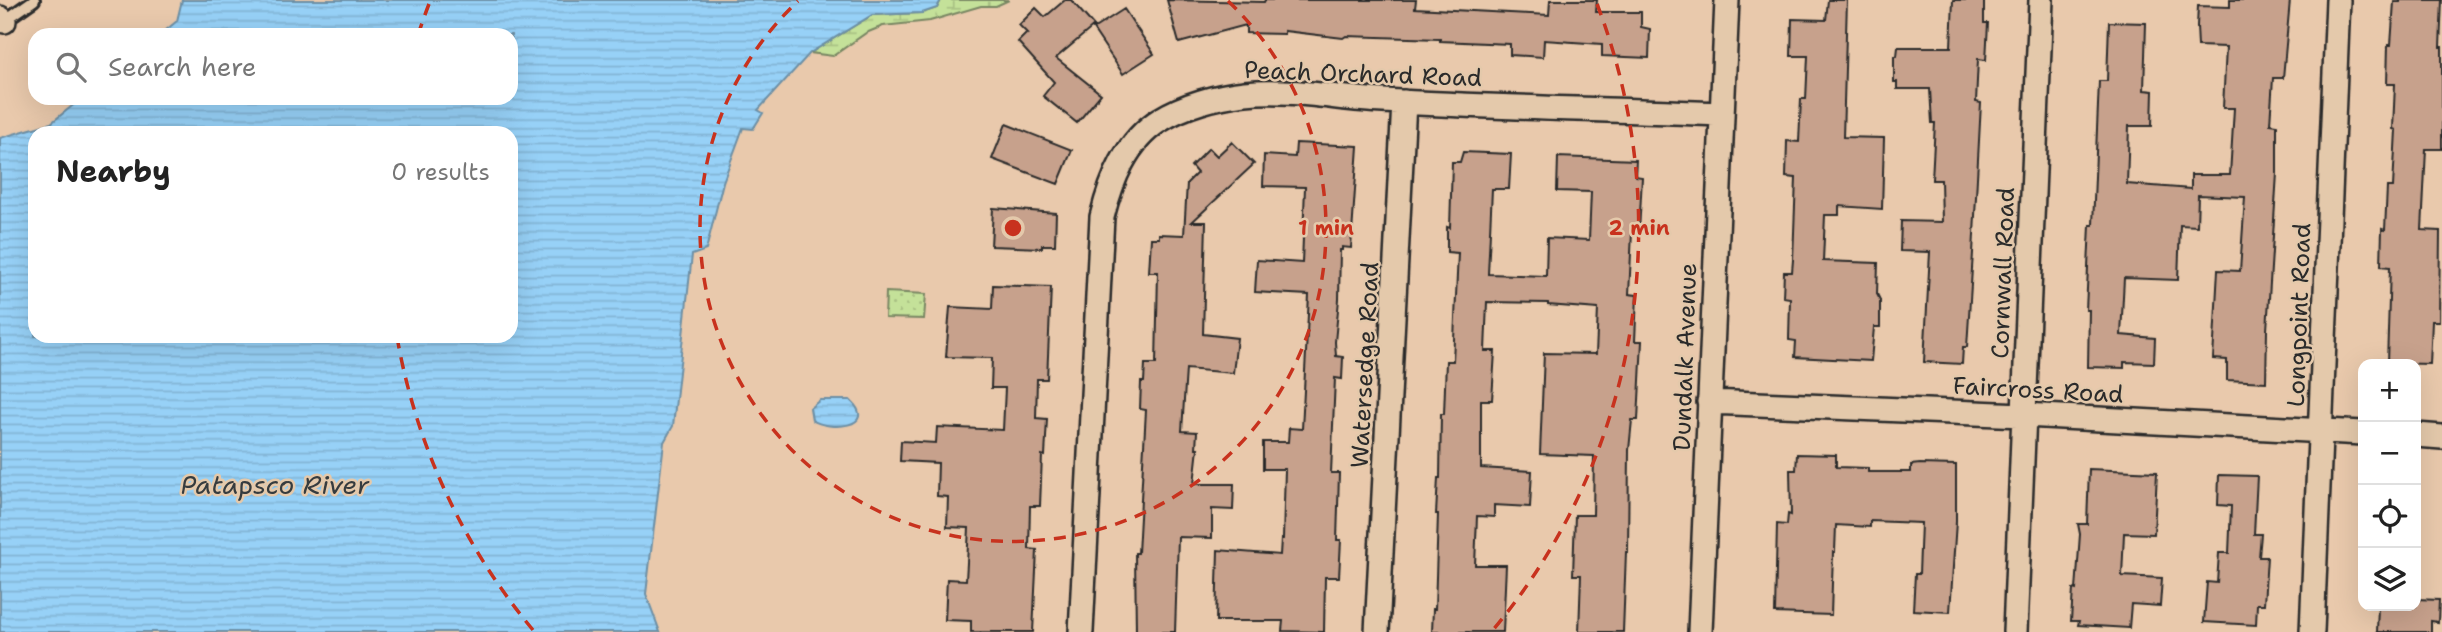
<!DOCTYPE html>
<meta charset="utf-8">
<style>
body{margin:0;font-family:"Shantell Sans",sans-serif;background:#f6f6f6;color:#222}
.controls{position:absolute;right:21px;bottom:21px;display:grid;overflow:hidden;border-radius:14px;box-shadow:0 7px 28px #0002}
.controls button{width:63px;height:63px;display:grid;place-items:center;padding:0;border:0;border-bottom:2px solid #e0e0e0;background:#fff;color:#222;font:35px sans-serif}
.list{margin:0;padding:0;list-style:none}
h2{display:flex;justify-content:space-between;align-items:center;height:91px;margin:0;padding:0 28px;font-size:30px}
h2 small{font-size:23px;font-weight:400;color:#767676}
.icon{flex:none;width:38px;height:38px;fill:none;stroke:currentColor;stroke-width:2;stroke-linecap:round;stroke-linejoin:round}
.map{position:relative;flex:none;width:2442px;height:632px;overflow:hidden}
.search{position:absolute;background:#fff;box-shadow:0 7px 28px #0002;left:28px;top:28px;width:490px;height:77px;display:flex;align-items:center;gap:18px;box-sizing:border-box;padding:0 24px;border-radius:21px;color:#767676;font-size:26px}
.panel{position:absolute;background:#fff;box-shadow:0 7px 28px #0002;left:28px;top:126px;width:490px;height:217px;border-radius:21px}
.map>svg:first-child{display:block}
.grass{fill:url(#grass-dots);stroke:#788662;stroke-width:2}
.wetland{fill:url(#wetland-marsh);stroke:#788662;stroke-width:2}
.water{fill:url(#water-rules);stroke:#6c8fa5;stroke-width:2;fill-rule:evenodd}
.building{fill:#c7a18c;stroke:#2b2b2b;stroke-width:2}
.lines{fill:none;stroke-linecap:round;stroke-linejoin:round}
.service-casing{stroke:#2b2b2b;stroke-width:16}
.minor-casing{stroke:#2b2b2b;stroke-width:28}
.service{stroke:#e4c9ab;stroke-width:10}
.minor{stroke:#e4c9ab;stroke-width:23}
.ring{fill:none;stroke:#c8321e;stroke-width:3.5;stroke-dasharray:12 9}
.labels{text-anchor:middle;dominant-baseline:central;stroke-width:5;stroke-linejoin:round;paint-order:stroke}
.street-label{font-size:24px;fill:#2b2b2b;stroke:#e4c9ab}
.water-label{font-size:26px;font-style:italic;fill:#363c3f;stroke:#e4c9ab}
.centre{fill:#c8321e;stroke:#e4c9ab;stroke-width:3.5}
.ring-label{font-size:21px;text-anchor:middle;font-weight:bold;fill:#c8321e;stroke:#e4c9ab;stroke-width:5;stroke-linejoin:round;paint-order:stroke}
</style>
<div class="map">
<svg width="2442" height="632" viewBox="0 0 2442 632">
<defs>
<pattern id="grass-dots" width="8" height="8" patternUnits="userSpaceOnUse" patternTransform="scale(1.75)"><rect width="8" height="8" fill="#c4e199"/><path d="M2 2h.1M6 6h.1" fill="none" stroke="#a9c184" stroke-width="1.8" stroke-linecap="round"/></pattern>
<pattern id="wetland-marsh" width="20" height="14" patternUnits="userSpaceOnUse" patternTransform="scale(1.75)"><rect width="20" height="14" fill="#c4e199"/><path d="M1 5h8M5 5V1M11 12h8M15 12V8" fill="none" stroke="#a9c184"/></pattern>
<pattern id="water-rules" width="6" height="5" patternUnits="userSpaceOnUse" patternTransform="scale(1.75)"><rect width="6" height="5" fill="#97d1f7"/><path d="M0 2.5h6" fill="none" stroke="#82b4d4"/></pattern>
</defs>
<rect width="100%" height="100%" fill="#e9c9ac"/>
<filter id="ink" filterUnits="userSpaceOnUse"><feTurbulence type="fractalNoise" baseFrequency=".0143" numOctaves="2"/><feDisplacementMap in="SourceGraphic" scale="14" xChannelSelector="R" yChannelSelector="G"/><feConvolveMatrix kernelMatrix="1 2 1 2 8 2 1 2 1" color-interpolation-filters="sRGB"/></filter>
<g filter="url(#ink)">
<path class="grass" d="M886,292L926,294L924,319L885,318Z"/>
<path class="wetland" d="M941,0H1009L996,6H981L930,21L883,26L866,33L833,56L810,53L872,15L922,13L937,8Z"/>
<path class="water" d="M182,0H941L937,8L922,13L872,15L810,53L758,110L763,113L753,129L743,128L723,182L706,250L692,255L673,426L664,442L646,594L660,632H0V138L51,123L82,98H511V35H160L177,21ZM35,133H511V336H35Z
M820,400H850C880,428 828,431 812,420L810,408Z"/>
<path class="building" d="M1065,0H1071L1094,26L1056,58L1101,94L1077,123L1043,96L1054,82L1018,42L1027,33L1029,35L1019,25L1036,8L1045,17Z
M1167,0L1264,2L1265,0H1416L1415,8L1549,15L1550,0H1597L1596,12H1641V27L1650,29L1649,58L1602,56V44L1544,40L1543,57L1510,55V44L1440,41V39L1346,36L1343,38L1284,31V34L1246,33V25L1179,43Z
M1828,0H1847L1843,137L1884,138L1882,209L1839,206V215H1825L1823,261L1878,263L1877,294L1880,300V327H1874L1871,361L1795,357L1796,341L1789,340L1790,298L1783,297L1784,272H1792L1793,260L1796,178L1786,177L1787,141L1799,142L1801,99H1806L1808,56H1791L1792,19L1826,20Z
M1953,0H1984V23H1988L1986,60L1978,59L1976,102L1981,103L1973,253L1967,347H1963L1962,364L1924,362L1930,252L1900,251L1901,221L1942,222L1941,180H1932L1935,123H1932L1930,89H1897V82H1894V56H1897L1898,47H1951Z
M2230,0H2290L2283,78H2273L2270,124L2277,125V173L2267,330L2266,382L2227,380V360L2213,359L2218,270L2240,271L2245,197L2198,195L2197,226L2180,225L2178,280L2124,278L2121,335L2155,338L2154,363L2124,362V368L2088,367L2089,310H2086L2090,225H2093L2099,81H2107L2109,22L2146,23L2144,90L2153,91L2152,126H2129L2127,184L2191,189V175H2230L2234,108H2223L2226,47L2198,46L2197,26L2198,6L2230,7Z
M2400,0H2442L2440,47H2442V149H2426L2422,230L2440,231L2439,321H2432L2430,364L2387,363L2390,267L2381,266L2382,229L2385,230L2387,187H2393L2396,130L2393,129L2395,84H2387L2388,45H2391L2394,2H2400Z
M1124,9L1154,54L1123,74L1093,29Z
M1006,124L1072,150L1058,184L992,159Z
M1232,142L1254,164L1192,222H1206L1203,334L1237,338L1233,373L1186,369L1182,431L1197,432L1196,448H1198L1194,484H1234L1233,510L1212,509V538L1178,537L1175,632H1136L1135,553H1138L1146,410L1140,409L1141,382H1144L1145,364H1156L1158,272H1149L1151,238H1159V234L1184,235L1187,183L1197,173L1191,166L1209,148L1217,156Z
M1296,143L1358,146L1351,248L1342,247V250H1340L1339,299L1335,342L1336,356L1343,357L1342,379L1335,378L1331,473H1339L1337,540H1341L1339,577H1325L1324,632L1282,631L1283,621H1216L1218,550L1280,555L1281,539H1283L1285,469H1263V442H1288L1289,428L1302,429L1309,295L1255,292L1257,260L1302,263L1305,187L1263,186L1264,155L1295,157Z
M1463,152L1511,154L1509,189H1492L1488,274L1546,276L1547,238L1589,240L1591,192L1557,191L1558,157L1636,160L1635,176L1642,177L1639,232H1632L1630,274L1629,294L1637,295L1635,341H1642L1638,420H1632L1629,450L1628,552H1626L1623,632H1579L1581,575H1573L1575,515H1593L1594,456L1540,454L1544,353L1596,354L1598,309L1548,305V303L1487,302L1485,351H1495L1492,400H1481V468L1532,471L1530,507L1494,505V517L1477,516L1475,565H1506L1503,632H1432L1433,609H1435L1438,514H1436L1438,478H1440L1441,414H1444L1446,361H1453L1458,253L1447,252V227L1450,228L1452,162H1460Z
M993,208L1056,213L1055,245H1042V248L991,246Z
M993,285L1051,287L1047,379H1037L1036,418L1047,419L1045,456L1042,455L1040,506H1030L1029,549L1037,550L1033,632H971V621L945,620L947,579L966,580L969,528L947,527L948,497L937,496L938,463L900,461L901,441L936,443L937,427L1003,430L1005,388H991L992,358L946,357L950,307L992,309Z
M1797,454L1836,455V467L1868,468V472H1911V465L1920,464L1956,465V521L1950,612L1913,610L1915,574H1919L1921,523L1870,521V527L1836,525L1835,552H1833L1831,615L1775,613L1777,524L1787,525L1788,514L1791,515L1790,470H1796Z
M2089,469L2157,472L2154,534L2124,533L2122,576L2162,578L2160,606L2131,604L2129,628L2078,625L2079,621H2071L2073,589L2076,590L2080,534L2078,524H2087Z
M2219,475L2257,476L2254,534H2261L2259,557H2267L2264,604H2257L2256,625L2204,622L2207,582L2217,583L2219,553H2229L2231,506L2218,505Z
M2416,599L2439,600L2438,622L2431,621V632H2377L2378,606H2416Z"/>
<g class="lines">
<g class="service-casing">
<path id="service" d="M4,21L34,0"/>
</g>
<g class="minor-casing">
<path id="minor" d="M0,18L4,21
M1709,402L2023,415L2363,433
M2416,435L2442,437
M1081,632L1102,217C1111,181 1126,141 1160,120C1184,105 1217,96 1245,93C1291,88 1337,99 1383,101C1495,108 1609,109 1721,114
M1377,632L1404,102
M1700,632L1727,0
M2015,632L2041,0
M2312,632L2338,0"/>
</g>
<use href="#service" class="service"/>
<use href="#minor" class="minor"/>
</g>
</g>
<g class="ring">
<path d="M1228 1A313 313 0 1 1 798 1"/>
<path d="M533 630A626 626 0 0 1 397 337M418 35A626 626 0 0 1 429 4M1597 4A626 626 0 0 1 1493 630"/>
</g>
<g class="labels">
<g class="street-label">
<text transform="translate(1363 74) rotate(2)">Peach Orchard Road</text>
<text transform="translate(2003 273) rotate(-88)">Cornwall Road</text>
<text transform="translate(2299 315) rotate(-88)">Longpoint Road</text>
<text transform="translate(1685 357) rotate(-88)">Dundalk Avenue</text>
<text transform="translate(1365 365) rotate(-87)">Watersedge Road</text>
<text transform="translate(2038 390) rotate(3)">Faircross Road</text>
</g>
<g class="water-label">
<text x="275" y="484">Patapsco River</text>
</g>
</g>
<circle cx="1013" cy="228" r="10" class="centre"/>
<g class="ring-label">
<text x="1326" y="235">1 min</text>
<text x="1639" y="235">2 min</text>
</g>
</svg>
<div class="controls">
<button>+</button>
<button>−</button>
<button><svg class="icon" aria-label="locate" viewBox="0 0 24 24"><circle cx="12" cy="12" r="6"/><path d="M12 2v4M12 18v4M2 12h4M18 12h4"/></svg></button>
<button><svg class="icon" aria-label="layers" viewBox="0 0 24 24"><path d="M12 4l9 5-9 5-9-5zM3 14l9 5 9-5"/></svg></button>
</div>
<div class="search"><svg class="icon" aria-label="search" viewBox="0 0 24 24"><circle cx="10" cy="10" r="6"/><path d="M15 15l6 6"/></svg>Search here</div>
<section class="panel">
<h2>Nearby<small>0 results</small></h2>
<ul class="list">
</ul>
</section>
</div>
